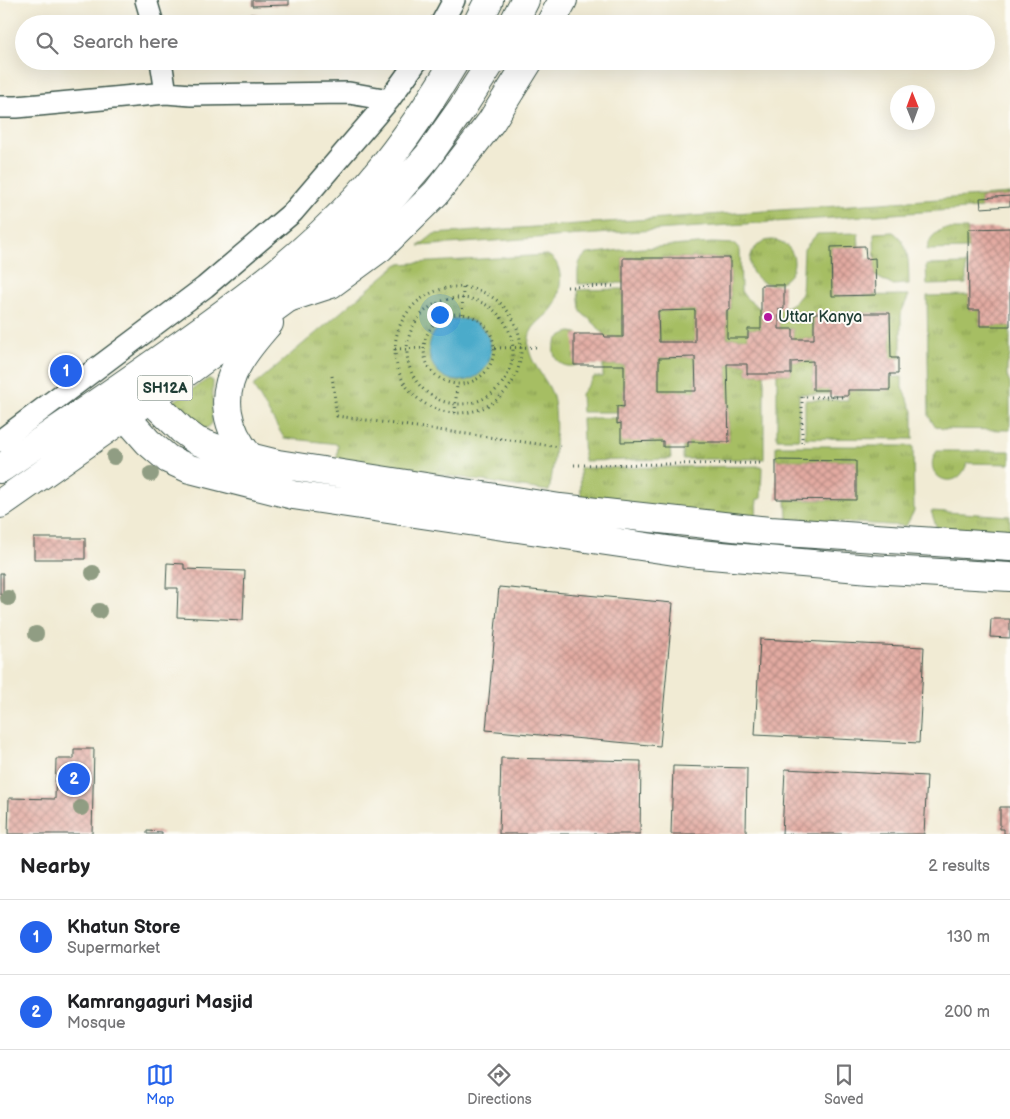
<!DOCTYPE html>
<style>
body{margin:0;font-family:"Balsamiq Sans",sans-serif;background:#f6f6f6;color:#202124}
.compass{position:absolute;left:890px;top:85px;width:45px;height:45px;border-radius:50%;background:#fff;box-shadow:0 5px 20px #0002;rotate:359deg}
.you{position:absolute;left:439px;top:314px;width:18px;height:18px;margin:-12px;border:4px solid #fff;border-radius:50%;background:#1a73e8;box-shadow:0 0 0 8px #1a73e833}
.badge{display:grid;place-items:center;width:32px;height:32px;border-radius:50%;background:#2563eb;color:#fff;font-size:16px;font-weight:700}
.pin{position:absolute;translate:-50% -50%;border:2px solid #fff;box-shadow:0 1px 5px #0006}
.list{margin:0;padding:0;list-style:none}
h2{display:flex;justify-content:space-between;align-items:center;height:65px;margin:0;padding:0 20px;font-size:21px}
h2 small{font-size:16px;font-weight:400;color:#757577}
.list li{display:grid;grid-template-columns:32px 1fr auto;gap:15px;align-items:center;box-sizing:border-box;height:75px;padding:0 20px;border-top:1px solid #e0e0e0}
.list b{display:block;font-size:19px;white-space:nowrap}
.list p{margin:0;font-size:16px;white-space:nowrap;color:#757577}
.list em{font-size:16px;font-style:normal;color:#757577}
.icon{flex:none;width:28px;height:28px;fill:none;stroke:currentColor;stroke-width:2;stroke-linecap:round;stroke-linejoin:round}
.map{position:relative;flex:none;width:1010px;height:834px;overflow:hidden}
.search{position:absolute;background:#fff;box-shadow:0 5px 20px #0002;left:15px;right:15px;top:15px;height:55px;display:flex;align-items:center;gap:12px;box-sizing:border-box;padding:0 18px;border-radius:28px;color:#757577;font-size:19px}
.sheet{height:215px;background:#fff}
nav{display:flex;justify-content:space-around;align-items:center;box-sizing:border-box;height:70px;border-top:1px solid #e0e0e0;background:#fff;font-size:14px;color:#757577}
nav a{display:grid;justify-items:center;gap:2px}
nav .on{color:#2563eb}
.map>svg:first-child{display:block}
.grass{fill:url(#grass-tufts);stroke:#627e4c}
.water{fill:#4babca;stroke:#35747f}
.building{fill:url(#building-cross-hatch);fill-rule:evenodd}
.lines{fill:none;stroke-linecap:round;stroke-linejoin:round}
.street-casing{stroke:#3e574c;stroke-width:24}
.secondary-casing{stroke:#3e574c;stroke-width:30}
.primary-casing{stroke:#3e574c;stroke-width:30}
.path{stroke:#3e574c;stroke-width:3;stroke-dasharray:1 4;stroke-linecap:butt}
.street{stroke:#fff;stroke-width:21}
.secondary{stroke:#fff;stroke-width:28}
.primary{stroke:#fff;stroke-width:28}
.tree{fill:#909d83}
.poi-dot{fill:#b5179e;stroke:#fdfcf7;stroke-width:2}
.labels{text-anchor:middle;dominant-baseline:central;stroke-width:4;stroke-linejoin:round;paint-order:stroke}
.shield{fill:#fdfcf7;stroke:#62766e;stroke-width:1}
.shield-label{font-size:15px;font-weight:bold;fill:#1f3d34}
.poi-label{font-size:16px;fill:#1f3d34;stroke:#fdfcf7;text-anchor:start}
</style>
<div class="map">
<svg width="1010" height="834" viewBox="0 0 1010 834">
<defs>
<pattern id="grass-tufts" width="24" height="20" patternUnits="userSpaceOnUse" patternTransform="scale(1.25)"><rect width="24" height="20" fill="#a6be63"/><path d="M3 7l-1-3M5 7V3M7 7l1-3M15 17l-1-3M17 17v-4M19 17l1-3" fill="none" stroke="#879c52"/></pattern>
<pattern id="building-cross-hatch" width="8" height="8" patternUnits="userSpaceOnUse" patternTransform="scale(1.25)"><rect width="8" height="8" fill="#e3aaa1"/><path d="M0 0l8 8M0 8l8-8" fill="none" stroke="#b78c84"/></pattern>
</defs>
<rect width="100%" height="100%" fill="#fdfcf7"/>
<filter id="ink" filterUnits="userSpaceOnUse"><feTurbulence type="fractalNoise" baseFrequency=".02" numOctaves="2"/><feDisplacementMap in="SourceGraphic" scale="10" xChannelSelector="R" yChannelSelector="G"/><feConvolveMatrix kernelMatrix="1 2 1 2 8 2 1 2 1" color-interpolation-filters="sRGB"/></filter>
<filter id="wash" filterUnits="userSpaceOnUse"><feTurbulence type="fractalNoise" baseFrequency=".0096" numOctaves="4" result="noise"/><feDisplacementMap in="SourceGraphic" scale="20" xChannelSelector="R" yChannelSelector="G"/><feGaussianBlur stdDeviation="1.12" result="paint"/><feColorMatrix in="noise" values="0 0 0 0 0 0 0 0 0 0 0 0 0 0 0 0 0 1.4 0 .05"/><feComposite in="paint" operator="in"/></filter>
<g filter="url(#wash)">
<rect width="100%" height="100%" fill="#f1ebd4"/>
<path class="grass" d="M1010,194V196L980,198L981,208L419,246L434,234Z
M943,229H968V249L927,250C929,239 933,234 943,229Z
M893,232C911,244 908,265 909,284L892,285L875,276L874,233Z
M858,233L859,247L831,248L832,296L909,295L901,313V358H891L890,313H814V339H793V329H779V309L788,306L796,301L802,294L804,249L817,234Z
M750 262a22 22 0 1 1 44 0a22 22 0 1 1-44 0Z
M712,243L735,244L740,250L741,291L746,298L761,309V329H748V338H727V310L730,309V258H623V283L578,284C578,273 576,259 588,254L629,249Z
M547,255C565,262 562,292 554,306C547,318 531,323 529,338C525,361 547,376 553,397C559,418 554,469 549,491L337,459L338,444L284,438L253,386L398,264Z
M966,264V284L927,285L926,265Z
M623,289V337H605L596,325L582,313L580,309L578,290Z
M969,295V310H980V326H1010V356L1007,366V376L1010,384V430L943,429L934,425L929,416L927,296Z
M695,310V342H659L658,311Z
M571,332L577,333L583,337V362C556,379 539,339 571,332Z
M695,357L696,391H659V358Z
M813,361V390H829V394H799V439H777V374H791V362Z
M727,364H747V374H764V459H683V447H688V442L729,441Z
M603,365H624V407L617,406V412H582L581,394L594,377H603Z
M890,377H902V388L913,411V439L805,438V400H848V390H890Z
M208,379H210L213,381L212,423C209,428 205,429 200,428L175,406L174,401Z
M582,418H617V423H621L622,441H663L670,447L671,459L584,461Z
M776,446H913L914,511L906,526L787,519L786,500H856V461L776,460Z
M937,451H1010V464L967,463C958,496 919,476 937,451Z
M762,466L761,499H757L756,518L581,499L580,468Z
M931,511L1010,516V533L937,529Z"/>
<path class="water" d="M429 350a31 31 0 1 1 62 0a31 31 0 1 1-62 0Z"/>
<g id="blocks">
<path class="building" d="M252,0H289V5L252,6Z
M248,14L287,17V24H248Z
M1010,196V206L981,208L980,198Z
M1010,228V326H980V310H969L968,229Z
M865,246L866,259L875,258L876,295L832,296L831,247Z
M623,258H730V310H727V338H748V329H761V285H784V309H779V329H793V339H814V313H890L891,358H898V374H890V390H848V396H829V390H813V361L791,362V374H747V364H727L729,442H688V447H663V441L621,442V423L617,424V406L624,407V365H574V334H604L605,337H623ZM695,310V342H659L658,311ZM695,357L696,391H659V358Z
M776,460L856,461V500L776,499Z
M34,538H85V559H34Z
M167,563L184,564V569L245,571L243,620L177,617L178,588H166Z
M0,573H3V595H0Z
M499,587L673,603L660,746L486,730Z
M991,619H1010V638L990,637Z
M760,639L924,647L919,743L755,735Z
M74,749H94L92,834H8L9,798L55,799L56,759H74Z
M501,758L641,761L640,834H499Z
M673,766L747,768L746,834H671Z
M785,769L927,776L924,834H782Z
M1000,807H1010V834H1004V829H1000Z
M147,831L162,832V834H147Z"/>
</g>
</g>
<g filter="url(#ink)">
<use href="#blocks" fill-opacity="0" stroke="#3e574c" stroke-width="1"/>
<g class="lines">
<g class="street-casing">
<path id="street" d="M146,0L153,24
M441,24L454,0
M161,61L166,93
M0,107H17L166,93L191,95L349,93L389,100
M0,441L205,287L293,212L389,100L417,61"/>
</g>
<g class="secondary-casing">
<path id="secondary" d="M550,24L563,0
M288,298L331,284L380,248L436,193L491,122L529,61
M136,379L150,399L182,430L197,441L221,450L278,464L560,508L770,531L1010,547
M112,398L125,416L148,442L168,459L190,469L293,495L688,553L870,569L1010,577"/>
</g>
<g class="primary-casing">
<path id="primary" d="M477,24L489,0
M513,24L525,0
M250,457C226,430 219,395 238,364C246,349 258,336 269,323
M0,469C63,426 127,383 190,338C250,295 308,251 358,196C394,156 427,108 455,61
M0,504L150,399L288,298L326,266L370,223L428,156L462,108L492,61"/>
</g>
<path class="path" d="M567,287L617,286
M395 350a63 63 0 1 1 126 0a63 63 0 1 1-126 0Z
M407 351a53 53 0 1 1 106 0a53 53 0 1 1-106 0Z
M424 349a35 35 0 1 1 70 0a35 35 0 1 1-70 0Z
M462,314L463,288
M495,348L540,347
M395,349L424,348
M332,376L337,416L560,447
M455,413L457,384
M802,443V397H846
M574,465L769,463"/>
<use href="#street" class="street"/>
<use href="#secondary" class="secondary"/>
<use href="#primary" class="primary"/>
</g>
<g class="tree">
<circle cx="114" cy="457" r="8"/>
<circle cx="151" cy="474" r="8"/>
<circle cx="93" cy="573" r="8"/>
<circle cx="8" cy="598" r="8"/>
<circle cx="99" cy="611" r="8"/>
<circle cx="36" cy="634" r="8"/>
<circle cx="81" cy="808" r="8"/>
</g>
</g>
<circle class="poi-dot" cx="768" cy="317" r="5"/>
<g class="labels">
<rect class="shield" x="137.5" y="375.5" width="55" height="25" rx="4"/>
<g class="shield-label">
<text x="165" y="388">SH12A</text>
</g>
<g class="poi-label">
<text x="778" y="317">Uttar Kanya</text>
</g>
</g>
</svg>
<svg class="compass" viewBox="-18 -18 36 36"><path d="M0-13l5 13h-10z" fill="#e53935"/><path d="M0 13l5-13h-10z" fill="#757577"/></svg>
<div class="you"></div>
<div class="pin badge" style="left:66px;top:371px">1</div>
<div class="pin badge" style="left:74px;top:779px">2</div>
<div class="search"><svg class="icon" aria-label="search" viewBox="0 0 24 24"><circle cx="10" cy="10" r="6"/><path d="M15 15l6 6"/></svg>Search here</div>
</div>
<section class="sheet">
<h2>Nearby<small>2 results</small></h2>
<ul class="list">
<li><span class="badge">1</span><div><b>Khatun Store</b><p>Supermarket</p></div><em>130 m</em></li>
<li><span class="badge">2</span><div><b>Kamrangaguri Masjid</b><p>Mosque</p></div><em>200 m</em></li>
</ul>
</section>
<nav>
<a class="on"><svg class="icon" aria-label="map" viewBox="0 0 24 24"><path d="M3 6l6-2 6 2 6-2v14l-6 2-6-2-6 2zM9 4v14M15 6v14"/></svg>Map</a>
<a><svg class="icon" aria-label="directions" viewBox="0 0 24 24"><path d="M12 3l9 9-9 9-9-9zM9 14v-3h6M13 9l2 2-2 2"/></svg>Directions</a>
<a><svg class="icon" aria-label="saved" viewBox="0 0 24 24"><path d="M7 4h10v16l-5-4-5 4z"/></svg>Saved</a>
</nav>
